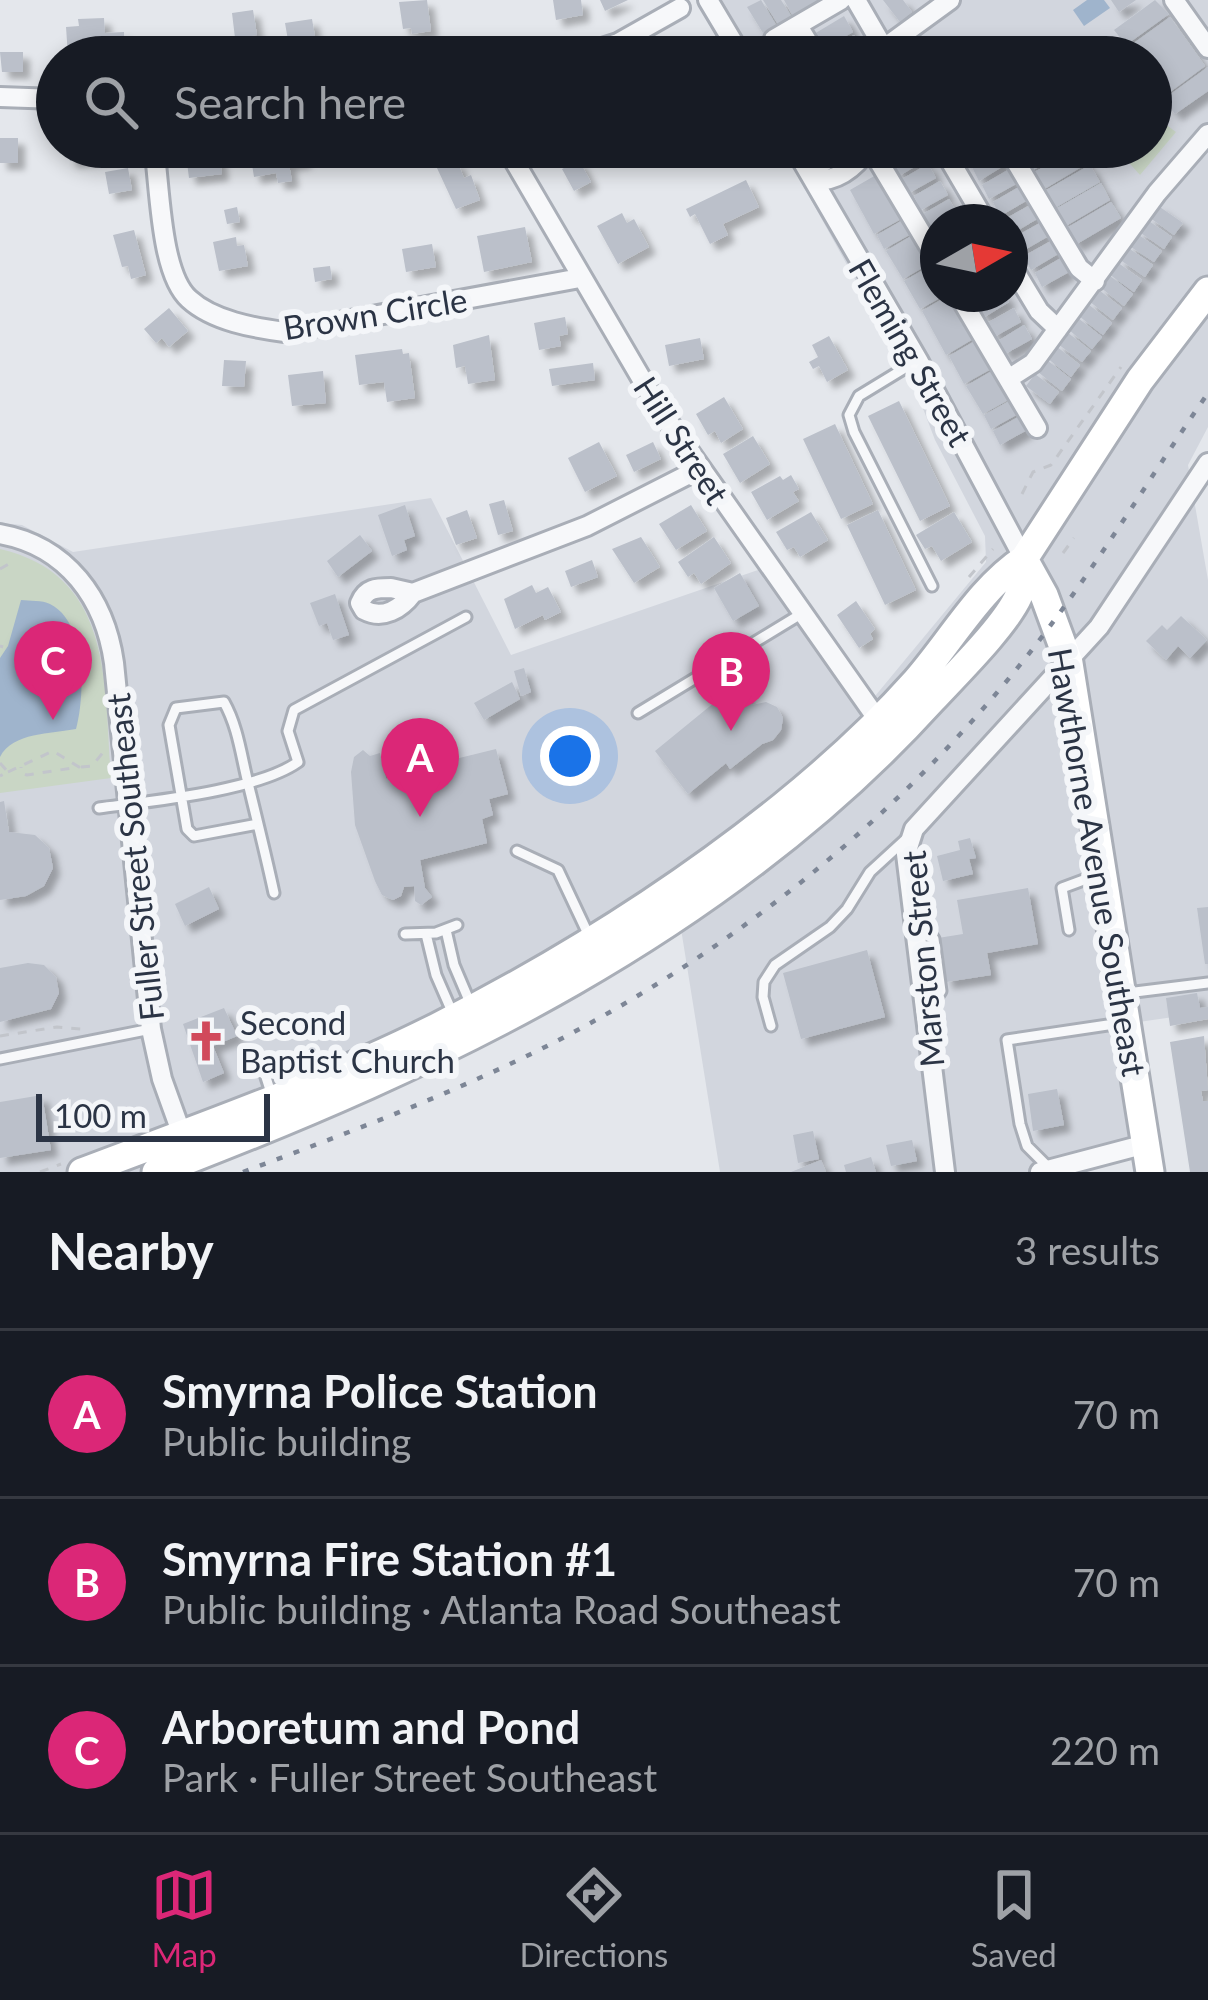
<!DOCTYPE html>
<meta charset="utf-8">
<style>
body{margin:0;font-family:Lato,sans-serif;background:#242831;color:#f1f3f6}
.compass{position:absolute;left:920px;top:204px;width:108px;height:108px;border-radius:50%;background:#171b24;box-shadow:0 6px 18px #0003;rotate:81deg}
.scale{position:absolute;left:36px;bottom:30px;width:234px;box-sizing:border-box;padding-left:12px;border:6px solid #2b3445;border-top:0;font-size:33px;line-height:42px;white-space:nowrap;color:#2b3445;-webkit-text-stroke:9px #f4f6f9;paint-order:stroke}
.you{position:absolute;left:570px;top:756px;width:42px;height:42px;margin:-30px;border:9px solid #fff;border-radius:50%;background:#1a73e8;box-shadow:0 0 0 18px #1a73e833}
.badge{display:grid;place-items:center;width:78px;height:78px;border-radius:50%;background:#db2777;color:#fff;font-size:39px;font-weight:700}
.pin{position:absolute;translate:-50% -99px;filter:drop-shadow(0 3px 6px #0008)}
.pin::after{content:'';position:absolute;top:63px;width:42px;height:36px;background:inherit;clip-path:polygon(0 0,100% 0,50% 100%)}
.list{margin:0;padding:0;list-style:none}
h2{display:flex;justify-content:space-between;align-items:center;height:156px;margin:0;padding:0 48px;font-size:51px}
h2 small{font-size:39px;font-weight:400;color:#9ea1a6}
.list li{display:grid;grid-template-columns:78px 1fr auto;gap:36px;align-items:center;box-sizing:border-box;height:168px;padding:0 48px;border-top:3px solid #363941}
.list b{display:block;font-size:45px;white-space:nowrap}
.list p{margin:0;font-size:39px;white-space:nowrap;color:#9ea1a6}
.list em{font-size:39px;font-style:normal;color:#9ea1a6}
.icon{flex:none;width:66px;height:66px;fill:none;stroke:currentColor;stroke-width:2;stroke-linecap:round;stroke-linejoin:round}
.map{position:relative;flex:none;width:1208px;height:1172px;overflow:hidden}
.search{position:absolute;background:#171b24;box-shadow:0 6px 18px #0003;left:36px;right:36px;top:36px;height:132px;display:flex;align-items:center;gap:30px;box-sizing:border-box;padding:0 42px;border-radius:66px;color:#9ea1a6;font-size:45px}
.sheet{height:660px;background:#171b24}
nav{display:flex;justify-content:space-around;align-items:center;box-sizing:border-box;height:168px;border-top:3px solid #363941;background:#171b24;font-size:33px;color:#9ea1a6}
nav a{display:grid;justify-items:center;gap:6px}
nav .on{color:#db2777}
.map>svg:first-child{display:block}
.built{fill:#d2d6de;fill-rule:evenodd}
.green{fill:#c9d6c5}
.water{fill:#9fb4cc}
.building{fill:#bbc0ca;filter:url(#shadow)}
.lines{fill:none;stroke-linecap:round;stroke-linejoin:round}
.lane-casing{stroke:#a9aeb7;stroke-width:15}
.street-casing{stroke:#a9aeb7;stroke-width:24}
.secondary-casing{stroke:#a9aeb7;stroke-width:33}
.path{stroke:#c2c5cb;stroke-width:3;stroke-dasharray:9 9;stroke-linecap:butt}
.lane{stroke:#f7f8fa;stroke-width:9}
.street{stroke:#f7f8fa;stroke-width:18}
.secondary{stroke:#fff;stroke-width:27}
.rail{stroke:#7d8696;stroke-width:4.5;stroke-dasharray:6 12;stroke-linecap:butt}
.labels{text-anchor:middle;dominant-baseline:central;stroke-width:12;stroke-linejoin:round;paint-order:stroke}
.street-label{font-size:33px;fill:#2b3445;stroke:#f4f6f9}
.poi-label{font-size:33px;fill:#2b3445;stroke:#f4f6f9;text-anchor:start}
</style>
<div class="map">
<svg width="1208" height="1172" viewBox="0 0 1208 1172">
<defs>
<filter id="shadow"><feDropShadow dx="7" dy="7" stdDeviation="3" flood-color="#0004"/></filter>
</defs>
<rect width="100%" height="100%" fill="#e4e7ec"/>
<path class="built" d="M696,0H1208V427L1188,465L1208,580V1012L1125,1024L1142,1158L1040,1172H720L673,879L548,1010L444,1061L184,1172H0V523L22,525L73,552L431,498L511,655L758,570L866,707L986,562L985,536L935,440L916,390L782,147H1151V57H729ZM938,222H1010V294H938Z"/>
<path class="green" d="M1151,114L1176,132L1140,175L1115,147H1151Z
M0,549C114,575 104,685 111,778L0,793Z"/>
<path class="water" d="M1087,0H1104L1110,8L1084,26L1073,10Z
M21,600C30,601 42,600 50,604C87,622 85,696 76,729C51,734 13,732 0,757V658L8,646Z"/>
<path class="building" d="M427,0L431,31L412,34L411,28L403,29L399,2Z
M553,0H581L583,15L556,20Z
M600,0H628L605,11Z
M761,0L776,25L763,33L747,7Z
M763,0H781L791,16L778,24Z
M784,0H819L793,16Z
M883,0H903L912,12L900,22Z
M1111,0H1136L1119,12Z
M1155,0L1169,14L1126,45L1114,30Z
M253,10L257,35L235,38L232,13Z
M844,16L853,32L823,49L814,34Z
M1170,17L1205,66L1162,98L1151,82V57H1133L1127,48Z
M104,18L105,33L124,32L125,53L68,56L66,27L79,26L78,19Z
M312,19L317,48L290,52L285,23Z
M854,35L863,50L851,57H827L824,52Z
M797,38L807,57H772L770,54Z
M0,52H23V72H2Z
M1208,67V91L1175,114L1164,99Z
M0,138H18V163H0Z
M68,147H120L121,154L70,161Z
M185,147H218L222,174L189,178Z
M245,147H302L305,161L289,164L292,181L278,183L276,173L254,177L250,152L246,153Z
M919,147L926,160L899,176L892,162Z
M965,147H996L968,163L961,150Z
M1016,147H1072L1030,172Z
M1078,147L1088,163L1041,191L1031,174Z
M998,151L1005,165L979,181L972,167Z
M579,160L591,182L574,191L562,169Z
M457,161L464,178L471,175L480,200L456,209L437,168Z
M928,164L936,178L909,193L902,179Z
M1090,165L1100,182L1053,209L1043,192Z
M128,168L132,190L109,194L105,172Z
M1008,170L1016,184L989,199L982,185Z
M876,175L901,219L874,234L850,190Z
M746,180L759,207L723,224L728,235L710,244L695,214L690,217L686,209Z
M940,181L948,195L921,210L914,196Z
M1101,183L1110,200L1064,227L1054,210Z
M1019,187L1026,201L1000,216L993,202Z
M949,199L957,213L930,228L923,214Z
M1111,202L1121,218L1075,245L1065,229Z
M1030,205L1037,219L1010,235V222H1000Z
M1157,205L1183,223L1174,235L1149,217Z
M237,207L240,222L227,224L224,210Z
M622,213L627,223L634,219L649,247L618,264L597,226Z
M1146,219L1172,237L1164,249L1138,231Z
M903,220L911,234L884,249L877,235Z
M1040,223L1047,237L1021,252L1013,238Z
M525,227L532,262L484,272L477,236Z
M134,230L146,275L131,279L128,266L122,267L113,235Z
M1136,233L1162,251L1154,262L1128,245Z
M913,235L929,264L903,279L886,251Z
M236,237L237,246L244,245L248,266L219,271L213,242Z
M1051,241L1058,254L1031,270L1024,256Z
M432,244L436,267L406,272L402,249Z
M1127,247L1153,265L1145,277L1119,259Z
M1061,258L1069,272L1042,287L1035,273Z
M1117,262L1142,280L1134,292L1109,274Z
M330,266L332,279L315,282L313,268Z
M930,266L938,280V294H947L920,309L904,281Z
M1109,275L1133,294L1124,306L1100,287Z
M1099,290L1122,308L1113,320L1089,301Z
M992,294H1005L1009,302L983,318L976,304Z
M949,295L973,339L946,355L922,311Z
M1088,304L1112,323L1103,335L1079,316Z
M169,308L188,331L169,347L162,338L156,343L144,329Z
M1014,308L1021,322L994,337L987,323Z
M565,317L568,334L559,336L561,346L539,350L534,323Z
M1078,318L1102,337L1092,349L1069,330Z
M1024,325L1032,339L1005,354L998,341Z
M1067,332L1091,351L1082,362L1058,344Z
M489,335L495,380L468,384L465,366L456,368L453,345Z
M829,336L848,370L827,382L819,366L813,369L809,362L818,357L812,345Z
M700,338L704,359L669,366L665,345Z
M975,341L991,369L964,384L949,356Z
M1056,346L1080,365L1071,377L1047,358Z
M402,349L403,354L409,353L415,398L387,402L384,382L359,385L355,355Z
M224,360L246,361L244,387L222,386Z
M1047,360L1071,379L1062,391L1038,372Z
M593,363L595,380L552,386L549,369Z
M323,371L326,403L292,406L288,375Z
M992,371L1010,399L983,414L966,386Z
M1035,374L1059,392L1050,404L1026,386Z
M724,397L743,429L721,443L715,431L708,435L696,414Z
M1011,400L1018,414L991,429L984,415Z
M899,401L950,506L920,521L868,416Z
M1020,416L1027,430L1000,445L993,431Z
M835,424L873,504L841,519L803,439Z
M753,436L770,464L740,483L723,454Z
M599,442L617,476L585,492L568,458Z
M653,442L661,459L634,472L626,455Z
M791,475L799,489L793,492L799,501L767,520L751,492L780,476L783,480Z
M504,500L513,531L498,535L489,504Z
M405,505L415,536L404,540L407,550L392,556L378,515Z
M691,505L707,531L676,550L659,524Z
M467,510L477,538L456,545L446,518Z
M878,510L916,590L885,605L847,525Z
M811,512L828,540L800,557L794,547L787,550L776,532Z
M954,512L972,542L941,561L932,546L925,549L916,535Z
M360,535L372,551L338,577L327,561Z
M641,537L660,567L634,583L612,549Z
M714,537L731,563L701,584L694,573L688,577L678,562Z
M592,560L598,577L571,587L565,571Z
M740,573L759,606L733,621L714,588Z
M532,585L536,593L548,587L561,612L545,620L543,615L515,629L504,599Z
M335,594L349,635L333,640L327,623L319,626L310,603Z
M856,601L875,629L870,634L873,639L859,648L837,615Z
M1181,616L1207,640L1190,658L1178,646L1166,660L1146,641L1162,625L1167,630Z
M524,668L531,692L521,696L514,671Z
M512,682L520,699L484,720L474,703Z
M737,684L752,705L766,702L777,707L783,718L781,730L773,740L762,744L730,769L726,763L688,794L655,751Z
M430,728L439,763L496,749L508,794L489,799L493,815L482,819L487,843L420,860L425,888L432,897L421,905L415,901L414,886L404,887L401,896L393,900L382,895L375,881L355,825L351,772L354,757L363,750L370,756L380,753L386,779L418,769L410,734Z
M4,801L9,832L35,835L49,848L53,868L44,886L26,896L0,900V802Z
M970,838L976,858L969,859L973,874L943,881L937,856L960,850L958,841Z
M209,887L219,909L185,926L175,904Z
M1028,888L1038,944L987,953L991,975L946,982L938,938L963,934L957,900Z
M1208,907V964H1205L1197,908Z
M867,950L885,1017L801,1039L783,973Z
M28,963L44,965L56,977L59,993L51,1009L0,1022V968Z
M1197,993L1200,1008L1208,1007V1019L1170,1026L1166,998Z
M224,1008L237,1036L213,1046L224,1073L203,1082L183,1024Z
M1204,1036L1208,1090L1201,1091L1203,1101H1208V1172H1190L1170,1042Z
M1057,1089L1064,1125L1033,1131L1028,1094Z
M42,1095L51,1150L0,1158V1102Z
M813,1131L819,1159L798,1163L793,1135Z
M912,1140L917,1161L891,1166L886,1145Z
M871,1157L876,1172H846L844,1165Z
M821,1160L826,1172H791Z"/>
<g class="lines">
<g class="lane-casing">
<path id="lane" d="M918,360L859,396L849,415L854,432L932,586
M638,713L801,614
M99,808C151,801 257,791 298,762L288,731L294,710L466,617
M258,824L194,836L187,829L169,725L176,708L224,702C238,727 241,755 248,783C257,820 266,856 274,893
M517,851L558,870L590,938
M446,930L454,965L471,1005
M1069,930L1062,888L1097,875
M915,931H928L934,939L941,991L937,997L924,1000
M405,934L436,933L457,925
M426,934L436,975L453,1014
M1127,993L1208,983
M771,1026L763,997L764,982L775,965L830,927L847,909L870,872L906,839
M0,1059L151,1029
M264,1071L271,1093
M1048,1167L1027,1146L1020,1124L1007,1040L1121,1023"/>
</g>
<g class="street-casing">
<path id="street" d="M708,0L742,57
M856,0L889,57
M1174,0L1208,48
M798,26L817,57
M774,39L841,0
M884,48L950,0
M574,57L618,43L680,8
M0,97L57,99
M154,147C160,186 160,273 189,299C213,321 254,328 285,332L580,278
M506,147L658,407L878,720
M794,147L918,360L1024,559
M849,147L820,164L814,181C839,181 856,167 869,147
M870,147L938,261
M942,147L986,222
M1007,147L1079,268L1095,281
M1010,263L1039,311L1058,329
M958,294L1037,428
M1008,379L1033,363L1157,193L1208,134
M0,534C67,546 105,599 114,663L151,1029L162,1079L185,1143
M391,588L413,593C401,609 383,620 364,610L360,603C366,588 376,588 391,588Z
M413,593L587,526L699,469
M945,1172L906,854L914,829L1099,627L1208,463
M1040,1172L1146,1144"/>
</g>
<g class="secondary-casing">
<path id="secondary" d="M1024,559L1044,595L1069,663L1150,1172
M82,1172C201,1127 323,1084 437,1027C559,965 676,892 783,806C830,768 876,726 916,681C951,641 980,588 1024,559L1140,380L1208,291
M156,1172C441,1064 724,929 932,700C956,674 1006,625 1019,595C1023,585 1023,570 1024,559"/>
</g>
<path class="path" d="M1022,494L1033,472L1051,465L1121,367
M1063,553L1074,538
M0,569L14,561
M969,577L993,549
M0,646L3,647
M0,763L8,772L0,776
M81,767L92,766L105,750
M8,772L53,751L79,767L27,775L21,773V767
M0,1036L57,1027L81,1029
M40,1172L61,1164"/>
<use href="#lane" class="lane"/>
<use href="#street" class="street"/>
<use href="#secondary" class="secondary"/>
<path class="rail" d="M243,1172C345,1134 447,1096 545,1047C719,959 880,833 1005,683C1081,593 1141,490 1208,393"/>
</g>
<defs>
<g id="church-bare" transform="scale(3.24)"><path d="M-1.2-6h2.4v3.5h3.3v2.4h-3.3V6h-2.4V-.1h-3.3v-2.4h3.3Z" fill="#d1495b" stroke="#f4f6f9" stroke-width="2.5" paint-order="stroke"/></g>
</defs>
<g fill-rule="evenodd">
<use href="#church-bare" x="206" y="1041"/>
</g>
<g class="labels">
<g class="street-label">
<text transform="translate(375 313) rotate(-9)">Brown Circle</text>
<text transform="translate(911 352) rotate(60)">Fleming Street</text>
<text transform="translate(682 440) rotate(57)">Hill Street</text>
<text transform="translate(134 857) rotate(-96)">Fuller Street Southeast</text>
<text transform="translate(1098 862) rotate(80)">Hawthorne Avenue Southeast</text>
<text transform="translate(922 959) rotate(-95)">Marston Street</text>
</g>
<g class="poi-label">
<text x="240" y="1022">Second<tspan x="240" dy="38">Baptist Church</tspan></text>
</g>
</g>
</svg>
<svg class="compass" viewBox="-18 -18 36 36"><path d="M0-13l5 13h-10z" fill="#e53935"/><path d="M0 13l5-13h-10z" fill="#9ea1a6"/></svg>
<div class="scale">100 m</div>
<div class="you"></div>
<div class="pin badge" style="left:420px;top:817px">A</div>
<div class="pin badge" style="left:731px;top:731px">B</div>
<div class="pin badge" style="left:53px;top:720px">C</div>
<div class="search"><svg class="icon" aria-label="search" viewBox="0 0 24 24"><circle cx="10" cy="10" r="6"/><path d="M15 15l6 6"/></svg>Search here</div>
</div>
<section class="sheet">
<h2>Nearby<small>3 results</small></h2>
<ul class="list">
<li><span class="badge">A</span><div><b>Smyrna Police Station</b><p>Public building</p></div><em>70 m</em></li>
<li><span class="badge">B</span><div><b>Smyrna Fire Station #1</b><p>Public building · Atlanta Road Southeast</p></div><em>70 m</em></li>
<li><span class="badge">C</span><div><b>Arboretum and Pond</b><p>Park · Fuller Street Southeast</p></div><em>220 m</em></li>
</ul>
</section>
<nav>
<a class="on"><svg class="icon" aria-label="map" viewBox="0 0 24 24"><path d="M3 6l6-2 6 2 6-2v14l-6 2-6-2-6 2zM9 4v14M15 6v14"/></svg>Map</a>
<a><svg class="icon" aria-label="directions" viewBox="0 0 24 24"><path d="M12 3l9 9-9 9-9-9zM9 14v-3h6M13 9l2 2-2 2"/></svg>Directions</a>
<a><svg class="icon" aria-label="saved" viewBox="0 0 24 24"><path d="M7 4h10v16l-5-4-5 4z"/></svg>Saved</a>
</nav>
